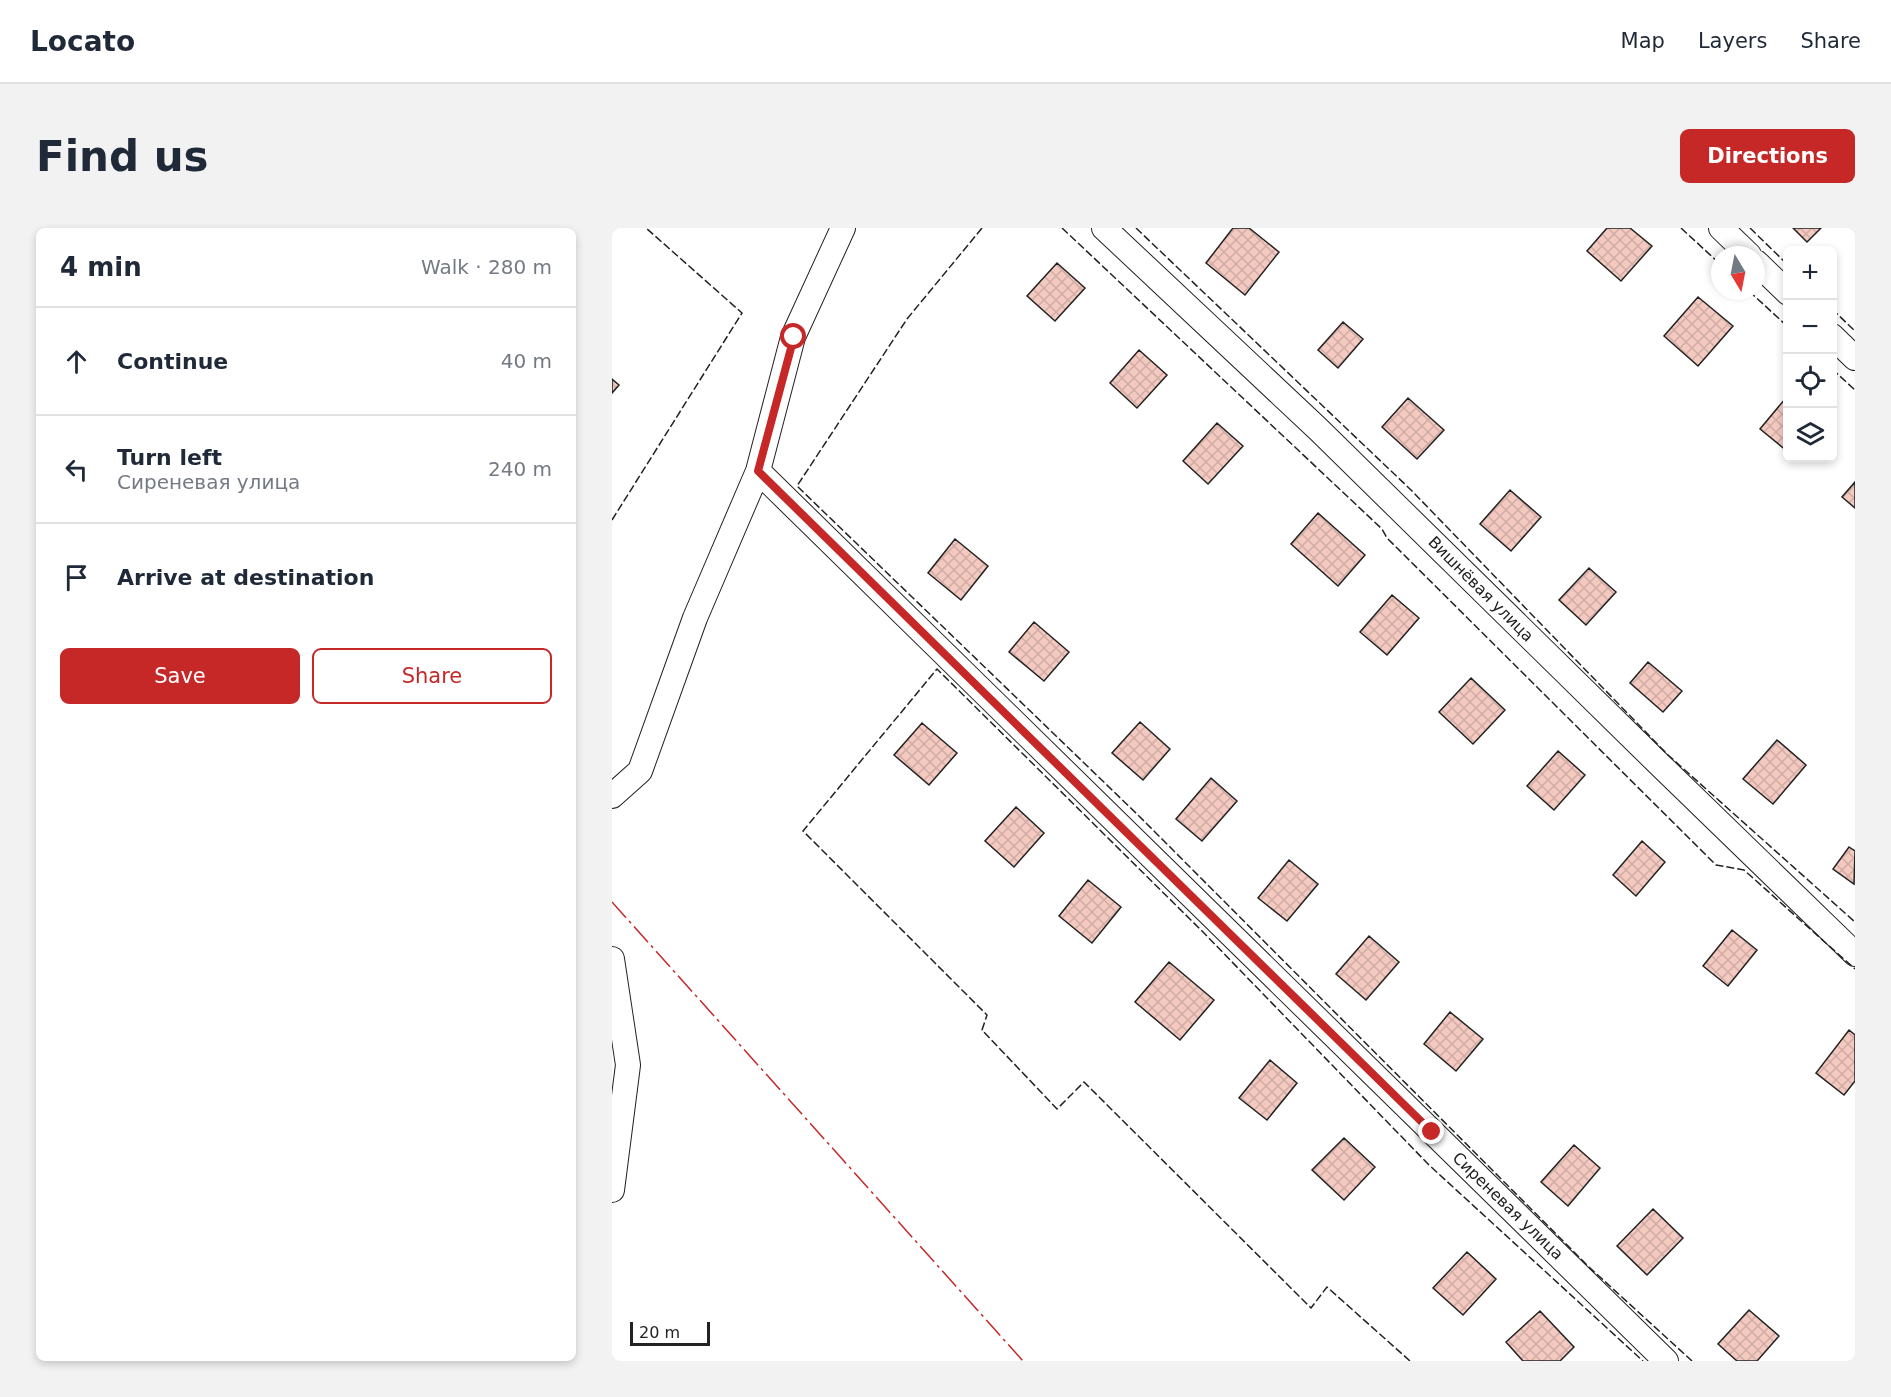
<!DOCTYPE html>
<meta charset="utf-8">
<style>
body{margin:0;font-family:"DejaVu Sans",sans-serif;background:#f2f2f3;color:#1f2937}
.controls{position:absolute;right:18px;top:18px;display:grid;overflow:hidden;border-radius:9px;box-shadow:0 3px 9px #0003}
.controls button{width:54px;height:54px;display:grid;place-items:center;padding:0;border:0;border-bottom:2px solid #e0e1e3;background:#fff;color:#1f2937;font:30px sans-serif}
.compass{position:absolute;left:1099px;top:18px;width:54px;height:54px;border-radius:50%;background:#fff;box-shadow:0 3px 9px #0003;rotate:170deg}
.scale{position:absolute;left:18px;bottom:15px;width:80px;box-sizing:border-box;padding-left:6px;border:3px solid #222;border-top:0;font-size:16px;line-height:21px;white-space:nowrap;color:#222;-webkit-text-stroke:4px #fff;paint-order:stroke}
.stop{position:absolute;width:18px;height:18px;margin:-14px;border:4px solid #c62828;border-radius:50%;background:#fff}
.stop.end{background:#c62828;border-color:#fff;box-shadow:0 2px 6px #0008}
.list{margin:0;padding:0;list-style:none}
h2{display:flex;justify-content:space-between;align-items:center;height:78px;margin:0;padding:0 24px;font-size:26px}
h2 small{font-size:20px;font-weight:400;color:#747a83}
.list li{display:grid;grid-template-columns:39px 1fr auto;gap:18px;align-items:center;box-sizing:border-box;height:108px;padding:0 24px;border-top:2px solid #e0e1e3}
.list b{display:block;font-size:22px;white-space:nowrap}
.list p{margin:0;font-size:20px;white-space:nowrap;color:#747a83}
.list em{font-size:20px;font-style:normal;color:#747a83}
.actions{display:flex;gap:12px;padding:18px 24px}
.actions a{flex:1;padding:14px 0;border:2px solid #c62828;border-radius:9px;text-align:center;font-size:21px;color:#c62828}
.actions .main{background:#c62828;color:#fff}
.icon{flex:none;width:33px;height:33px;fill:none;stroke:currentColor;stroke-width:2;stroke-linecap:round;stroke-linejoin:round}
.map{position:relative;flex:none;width:1243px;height:1133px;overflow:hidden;border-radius:9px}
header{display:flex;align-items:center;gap:36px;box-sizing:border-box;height:84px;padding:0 30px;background:#fff;border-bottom:2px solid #e0e1e3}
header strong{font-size:28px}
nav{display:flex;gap:33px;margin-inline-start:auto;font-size:21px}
.intro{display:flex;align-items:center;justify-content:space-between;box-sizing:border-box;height:144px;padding:0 36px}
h1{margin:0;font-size:42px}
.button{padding:15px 27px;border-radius:9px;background:#c62828;color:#fff;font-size:21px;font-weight:700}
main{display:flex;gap:36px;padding:0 36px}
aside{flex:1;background:#fff;border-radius:9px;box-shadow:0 3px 9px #0003}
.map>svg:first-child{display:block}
.building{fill:url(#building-cross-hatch);stroke:#222;stroke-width:1.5}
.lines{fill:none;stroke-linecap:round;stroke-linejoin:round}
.minor-casing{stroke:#222;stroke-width:26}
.minor{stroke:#fff;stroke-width:24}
.fence{stroke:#222;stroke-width:1.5;stroke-dasharray:8 3;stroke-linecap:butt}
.power{stroke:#c62828;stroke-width:1.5;stroke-dasharray:21 4.5 3 4.5;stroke-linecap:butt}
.route{stroke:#c62828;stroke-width:8}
.labels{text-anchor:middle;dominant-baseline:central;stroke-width:4.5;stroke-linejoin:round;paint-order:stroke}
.street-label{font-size:16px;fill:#222;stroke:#fff}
</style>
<header>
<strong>Locato</strong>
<nav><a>Map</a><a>Layers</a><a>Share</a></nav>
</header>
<div class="intro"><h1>Find us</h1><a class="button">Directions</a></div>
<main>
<aside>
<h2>4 min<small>Walk · 280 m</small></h2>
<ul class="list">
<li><svg class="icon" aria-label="ahead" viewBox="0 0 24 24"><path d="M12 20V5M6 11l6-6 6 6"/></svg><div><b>Continue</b></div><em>40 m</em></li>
<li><svg class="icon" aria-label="left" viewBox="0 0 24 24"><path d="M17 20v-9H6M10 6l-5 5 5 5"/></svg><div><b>Turn left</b><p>Сиреневая улица</p></div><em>240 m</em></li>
<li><svg class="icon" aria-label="arrive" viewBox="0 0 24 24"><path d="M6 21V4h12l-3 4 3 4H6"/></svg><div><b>Arrive at destination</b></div></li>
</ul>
<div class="actions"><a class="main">Save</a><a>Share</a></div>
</aside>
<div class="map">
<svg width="1243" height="1133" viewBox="0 0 1243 1133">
<defs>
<pattern id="building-cross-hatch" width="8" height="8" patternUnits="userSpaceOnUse" patternTransform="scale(1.5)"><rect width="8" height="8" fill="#f3c9c0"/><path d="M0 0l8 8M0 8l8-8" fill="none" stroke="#d0aca5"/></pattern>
</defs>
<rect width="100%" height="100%" fill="#fff"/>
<path class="building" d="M621,0H637L667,24L633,67L594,35Z
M995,0H1018L1040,18L1009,53L975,23Z
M1181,0H1209L1195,14Z
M445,35L473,60L443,93L415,68Z
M1086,69L1121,98L1086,138L1052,108Z
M731,94L751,111L726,140L706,122Z
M527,122L555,147L525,180L498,155Z
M0,151L7,157L0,165Z
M796,170L832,202L805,231L770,199Z
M1173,171L1176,174L1175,223L1148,201Z
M605,195L631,218L596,256L571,233Z
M1243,254V280L1230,269Z
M898,262L929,289L899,323L868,296Z
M706,285L753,327L726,358L679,316Z
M343,311L376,338L349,372L316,345Z
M977,340L1004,364L974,397L947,372Z
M780,367L807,390L775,427L748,404Z
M422,394L457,424L432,453L397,424Z
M1036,434L1070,463L1051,484L1018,455Z
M859,450L893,482L861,516L827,484Z
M528,494L558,521L531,552L500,525Z
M310,495L345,525L317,557L282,527Z
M1165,512L1194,537L1161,576L1131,551Z
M946,523L973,547L942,582L915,558Z
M599,550L625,573L590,613L564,591Z
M404,579L432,605L402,639L373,613Z
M1030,613L1053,634L1024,668L1001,647Z
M1237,619L1243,623L1242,656L1221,641Z
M677,632L706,656L675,693L646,670Z
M476,652L509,679L480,715L447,688Z
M1120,702L1145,722L1116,758L1091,738Z
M757,708L787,734L754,772L724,746Z
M557,734L602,772L568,812L523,774Z
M838,784L871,811L844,843L812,816Z
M1237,802L1243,807V853L1232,867L1204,845Z
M658,832L685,855L655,892L627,870Z
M732,910L763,939L732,972L700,942Z
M962,917L988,940L956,978L929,954Z
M1041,981L1071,1010L1035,1047L1005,1018Z
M855,1024L884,1051L851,1087L821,1060Z
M1137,1082L1167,1108L1145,1133H1125L1106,1116Z
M928,1083L962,1119L948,1133H911L894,1114Z"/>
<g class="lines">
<g class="minor-casing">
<path id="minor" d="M492,0L706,201L1046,535L1243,726
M1109,0L1137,27
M1144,34L1176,65
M1220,108L1243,130
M146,243L1054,1133
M0,568L28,543L83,390L146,243L181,109L231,0
M0,731L16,837L0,962"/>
</g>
<use href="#minor" class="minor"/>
<path class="fence" d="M370,0L295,91L185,258L527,588L977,1039L1080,1133
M450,0L770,301L775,310L1104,637L1132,642L1243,741
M524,0L799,262L1056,527L1243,694
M1069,0L1108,36
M1138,0L1176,37
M1137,63L1176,99
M1220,81L1243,103
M1220,141L1243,162
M0,292L130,85L34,0
M798,1133L715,1059L699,1080L472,854L445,881L370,802L375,787L191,603L325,441L591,704L817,937L1031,1133"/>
<path class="power" d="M0,674L411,1133"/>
</g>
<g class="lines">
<path class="route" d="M182,109L146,243L820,904"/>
</g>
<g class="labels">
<g class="street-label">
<text transform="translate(869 361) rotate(45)">Вишнёвая улица</text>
<text transform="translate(896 978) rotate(44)">Сиреневая улица</text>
</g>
</g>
</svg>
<div class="controls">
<button>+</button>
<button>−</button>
<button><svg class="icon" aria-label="locate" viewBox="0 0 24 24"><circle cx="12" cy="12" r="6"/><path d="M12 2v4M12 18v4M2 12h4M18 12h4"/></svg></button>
<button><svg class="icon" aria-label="layers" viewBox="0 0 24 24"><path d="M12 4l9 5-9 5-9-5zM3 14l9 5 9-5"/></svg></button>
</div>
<svg class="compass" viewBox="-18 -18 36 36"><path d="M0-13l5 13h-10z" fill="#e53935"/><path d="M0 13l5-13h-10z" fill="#747a83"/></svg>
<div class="scale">20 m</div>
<div class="stop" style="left:182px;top:109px"></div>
<div class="stop end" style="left:820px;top:904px"></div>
</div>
</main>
